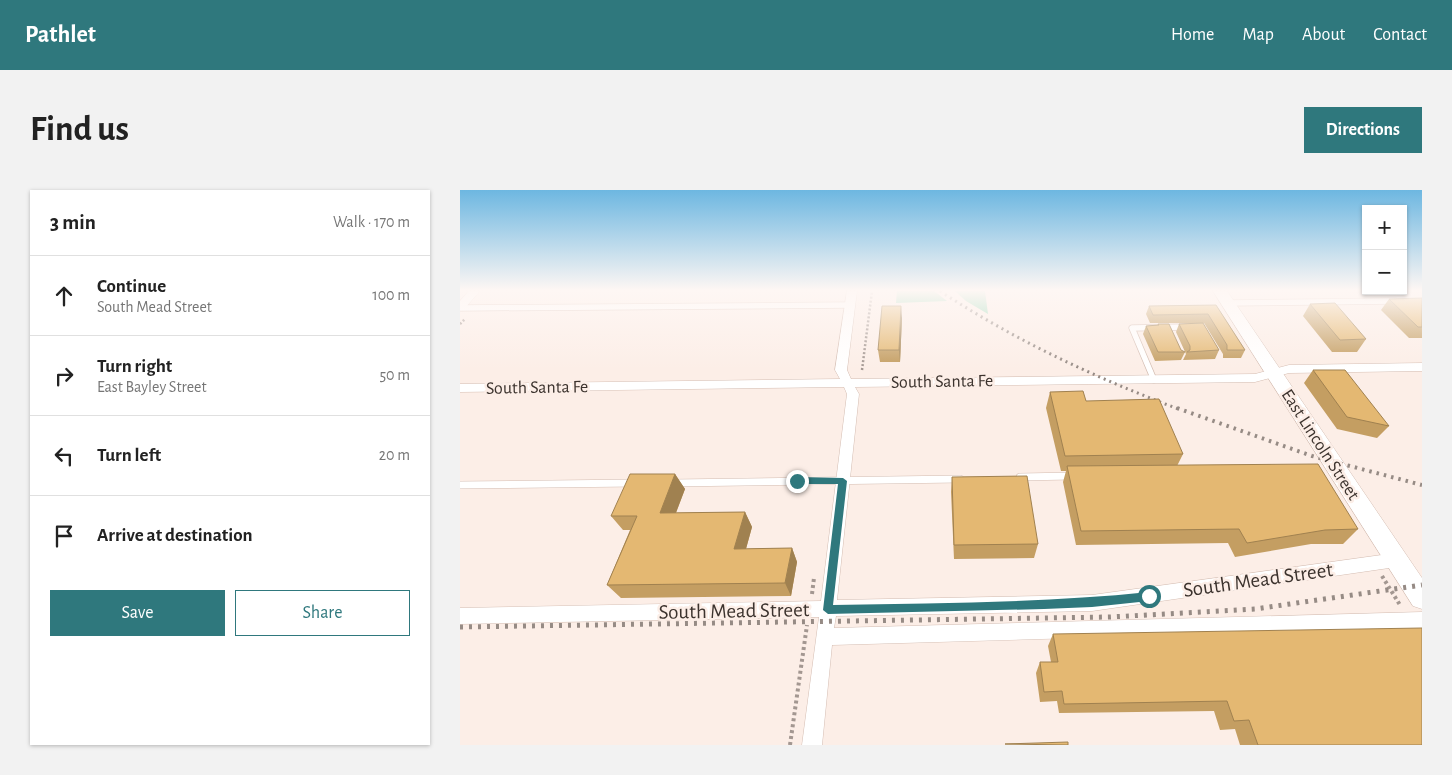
<!DOCTYPE html>
<meta charset="utf-8">
<style>
body{margin:0;font-family:"Alegreya Sans",sans-serif;background:#f2f2f2;color:#222}
.controls{position:absolute;right:15px;top:15px;display:grid;overflow:hidden;border-radius:0px;box-shadow:0 1px 4px #0004}
.controls button{width:45px;height:45px;display:grid;place-items:center;padding:0;border:0;border-bottom:1px solid #e0e0e0;background:#fff;color:#222;font:25px sans-serif}
.stop{position:absolute;width:15px;height:15px;margin:-11px;border:4px solid #2f787d;border-radius:50%;background:#fff}
.stop.end{background:#2f787d;border-color:#fff;box-shadow:0 1px 5px #0008}
.list{margin:0;padding:0;list-style:none}
h2{display:flex;justify-content:space-between;align-items:center;height:65px;margin:0;padding:0 20px;font-size:21px}
h2 small{font-size:16px;font-weight:400;color:#767676}
.list li{display:grid;grid-template-columns:32px 1fr auto;gap:15px;align-items:center;box-sizing:border-box;height:80px;padding:0 20px;border-top:1px solid #e0e0e0}
.list b{display:block;font-size:19px;white-space:nowrap}
.list p{margin:0;font-size:16px;white-space:nowrap;color:#767676}
.list em{font-size:16px;font-style:normal;color:#767676}
.actions{display:flex;gap:10px;padding:15px 20px}
.actions a{flex:1;padding:11px 0;border:1px solid #2f787d;border-radius:0px;text-align:center;font-size:18px;color:#2f787d}
.actions .main{background:#2f787d;color:#fff}
.icon{flex:none;width:28px;height:28px;fill:none;stroke:currentColor;stroke-width:2;stroke-linecap:round;stroke-linejoin:round}
.map{position:relative;flex:none;width:962px;height:555px;overflow:hidden;border-radius:0px}
header{display:flex;align-items:center;gap:30px;box-sizing:border-box;height:70px;padding:0 25px;background:#2f787d;color:#fff}
header strong{font-size:24px}
nav{display:flex;gap:28px;margin-inline-start:auto;font-size:18px}
.intro{display:flex;align-items:center;justify-content:space-between;box-sizing:border-box;height:120px;padding:0 30px}
h1{margin:0;font-size:35px}
.button{padding:12px 22px;border-radius:0px;background:#2f787d;color:#fff;font-size:18px;font-weight:700}
main{display:flex;gap:30px;padding:0 30px}
aside{flex:1;background:#fff;border-radius:0px;box-shadow:0 1px 4px #0004}
.map>svg:first-child{display:block}
.green{fill:#8fd8b5}
.lines{fill:none;stroke-linecap:round;stroke-linejoin:round}
.lane-far1-casing{stroke:#d4bdb2;stroke-width:7}
.lane-casing{stroke:#d4bdb2;stroke-width:8}
.street-casing{stroke:#d4bdb2;stroke-width:1}
.secondary-casing{stroke:#d4bdb2;stroke-width:1}
.path-far1{stroke:#a39791;stroke-width:2.5;stroke-dasharray:2 2;stroke-linecap:butt}
.path{stroke:#a39791;stroke-width:4;stroke-dasharray:3 3;stroke-linecap:butt}
.lane-far1{stroke:#fff;stroke-width:5.5}
.lane{stroke:#fff;stroke-width:7}
.street{fill:#fff;fill-rule:evenodd}
.secondary{fill:#fff;fill-rule:evenodd}
.rail-far2{stroke:#968b85;stroke-width:3;stroke-dasharray:2 4;stroke-linecap:butt}
.rail-far1{stroke:#968b85;stroke-width:4;stroke-dasharray:2.5 5;stroke-linecap:butt}
.rail{stroke:#968b85;stroke-width:5;stroke-dasharray:3 6;stroke-linecap:butt}
.wall{fill:#c49e62}
.shaded-wall{fill:#a08150}
.building{fill:#e4b872;stroke:#a08150}
.route{fill:#2f787d}
.labels{text-anchor:middle;dominant-baseline:central;stroke-width:5;stroke-linejoin:round;paint-order:stroke}
.street-label{font-size:18px;fill:#3c332e;stroke:#fceee7}
.near-street-label{font-size:21px;fill:#3c332e;stroke:#fceee7}
</style>
<header>
<strong>Pathlet</strong>
<nav><a>Home</a><a>Map</a><a>About</a><a>Contact</a></nav>
</header>
<div class="intro"><h1>Find us</h1><a class="button">Directions</a></div>
<main>
<aside>
<h2>3 min<small>Walk · 170 m</small></h2>
<ul class="list">
<li><svg class="icon" aria-label="ahead" viewBox="0 0 24 24"><path d="M12 20V5M6 11l6-6 6 6"/></svg><div><b>Continue</b><p>South Mead Street</p></div><em>100 m</em></li>
<li><svg class="icon" aria-label="right" viewBox="0 0 24 24"><path d="M7 20v-9h11M14 6l5 5-5 5"/></svg><div><b>Turn right</b><p>East Bayley Street</p></div><em>50 m</em></li>
<li><svg class="icon" aria-label="left" viewBox="0 0 24 24"><path d="M17 20v-9H6M10 6l-5 5 5 5"/></svg><div><b>Turn left</b></div><em>20 m</em></li>
<li><svg class="icon" aria-label="arrive" viewBox="0 0 24 24"><path d="M6 21V4h12l-3 4 3 4H6"/></svg><div><b>Arrive at destination</b></div></li>
</ul>
<div class="actions"><a class="main">Save</a><a>Share</a></div>
</aside>
<div class="map">
<svg width="962" height="555" viewBox="0 0 962 555">
<rect width="100%" height="100%" fill="#fceee7"/>
<path class="green" d="M437,101H474L487,111L436,113Z
M495,101H525L528,124L506,111Z"/>
<g class="lines">
<g class="lane-far1-casing">
<path id="lane-far1" d="M767,113L935,111
M0,118L390,115
M694,190L672,138L726,137"/>
</g>
<g class="lane-casing">
<path id="lane" d="M560,287L612,286
M213,293L500,289
M0,295L175,293"/>
</g>
<g class="street-casing">
<path id="street" d="M9,101H20L4,119L0,120V111Z
M387,101H397L387,180L391,189L795,184L829,175L962,173V181L829,183L795,192L395,197L399,204L377,410L632,405L936,363L942,365L944,370L942,375L936,377L632,421L376,426L374,438L962,422V438L372,455L362,555H342L359,427L0,434V418L361,411L387,204L384,197L0,202V194L380,189L375,180Z"/>
</g>
<g class="secondary-casing">
<path id="secondary" d="M753,101H767L962,388V419L953,416Z"/>
</g>
<path class="path-far1" d="M0,134L5,129
M402,180L412,101"/>
<path class="path" d="M922,386L940,415
M352,404L354,388
M330,555L347,435"/>
<use href="#lane-far1" class="lane-far1"/>
<use href="#lane" class="lane"/>
<use href="#street" class="street"/>
<use href="#secondary" class="secondary"/>
<path class="rail-far2" d="M480,101C556,151 636,188 721,220"/>
<path class="rail-far1" d="M717,218L852,266L962,295"/>
<path class="rail" d="M0,437L650,427L795,419L962,395"/>
</g>
<path class="wall" d="M962,108V148H949L921,120L929,109Z
M850,114L906,149L897,162H872L843,126Z
M756,115L785,160L781,168H763V164L744,133H690L686,124L689,116Z
M442,128L440,172H420L418,160Z
M698,134L721,160L725,162L721,170L695,171L683,144L686,136L697,135Z
M719,134L759,160L755,169L723,170L726,164L716,142Z
M853,180L929,236L917,248L877,239L844,193Z
M590,202L626,211L723,264L717,276L898,339L883,354H851L775,367L768,353L616,355L603,292L606,281H601L586,218Z
M215,284L225,299L216,323L285,322L292,337L286,359L332,358L337,372L331,406L161,408L147,395L170,340H163L151,326Z
M492,287L578,354L574,368L494,369L491,302Z
M593,444L962,555H780L775,539L760,540L754,521L599,523L597,511L580,512L576,483L580,472H591L588,456Z"/>
<path class="shaded-wall" d="M441,116L442,128L440,172L439,160Z
M215,284L225,299L210,338L200,323Z
M285,322L292,337L282,373L274,359Z
M332,358L337,372L331,406L325,393Z"/>
<path class="building" d="M962,108V137H958L929,109Z
M875,113L906,149L880,150L850,114Z
M756,115L785,160H767V155L748,124L693,125L689,116Z
M422,116H441L439,160H418Z
M743,133L759,160L727,162L730,160V156L719,134Z
M698,134H709L721,160L725,162H698L686,136L699,135Z
M853,180H885L929,236L887,227Z
M623,201L626,211L699,209L723,264L605,266L590,202Z
M858,274L898,339L865,340L787,353L779,339L621,341L607,276Z
M170,284H215L200,323L285,322L274,359L332,358L325,393L147,395L177,326H151Z
M567,286L578,354L494,355L492,287Z
M962,438V555H798L789,530L774,531L767,511L604,514L602,501L584,502L580,472H598L593,444Z
M608,552V555L545,554Z"/>
<linearGradient id="sky" x2="0" y2="1"><stop stop-color="#6db7e1"/><stop offset="0.56" stop-color="#fef7f4"/><stop offset="1" stop-color="#fef7f4" stop-opacity="0"/></linearGradient>
<rect width="962" height="179" fill="url(#sky)"/>
<path class="route" d="M337,287L383,288L387,291L373,415C479,413 584,413 689,402L694,406L689,411L632,417L584,419L368,424L363,420L378,294H337L333,291Z"/>
<g class="labels">
<g class="street-label">
<text transform="translate(482 192) rotate(-1)">South Santa Fe</text>
<text transform="translate(77 198) rotate(-1)">South Santa Fe</text>
<text transform="translate(860 255) rotate(57)">East Lincoln Street</text>
</g>
<g class="near-street-label">
<text transform="translate(798 390) rotate(-8)">South Mead Street</text>
<text transform="translate(274 421) rotate(-1)">South Mead Street</text>
</g>
</g>
</svg>
<div class="controls">
<button>+</button>
<button>−</button>
</div>
<div class="stop" style="left:689px;top:406px"></div>
<div class="stop end" style="left:337px;top:291px"></div>
</div>
</main>
